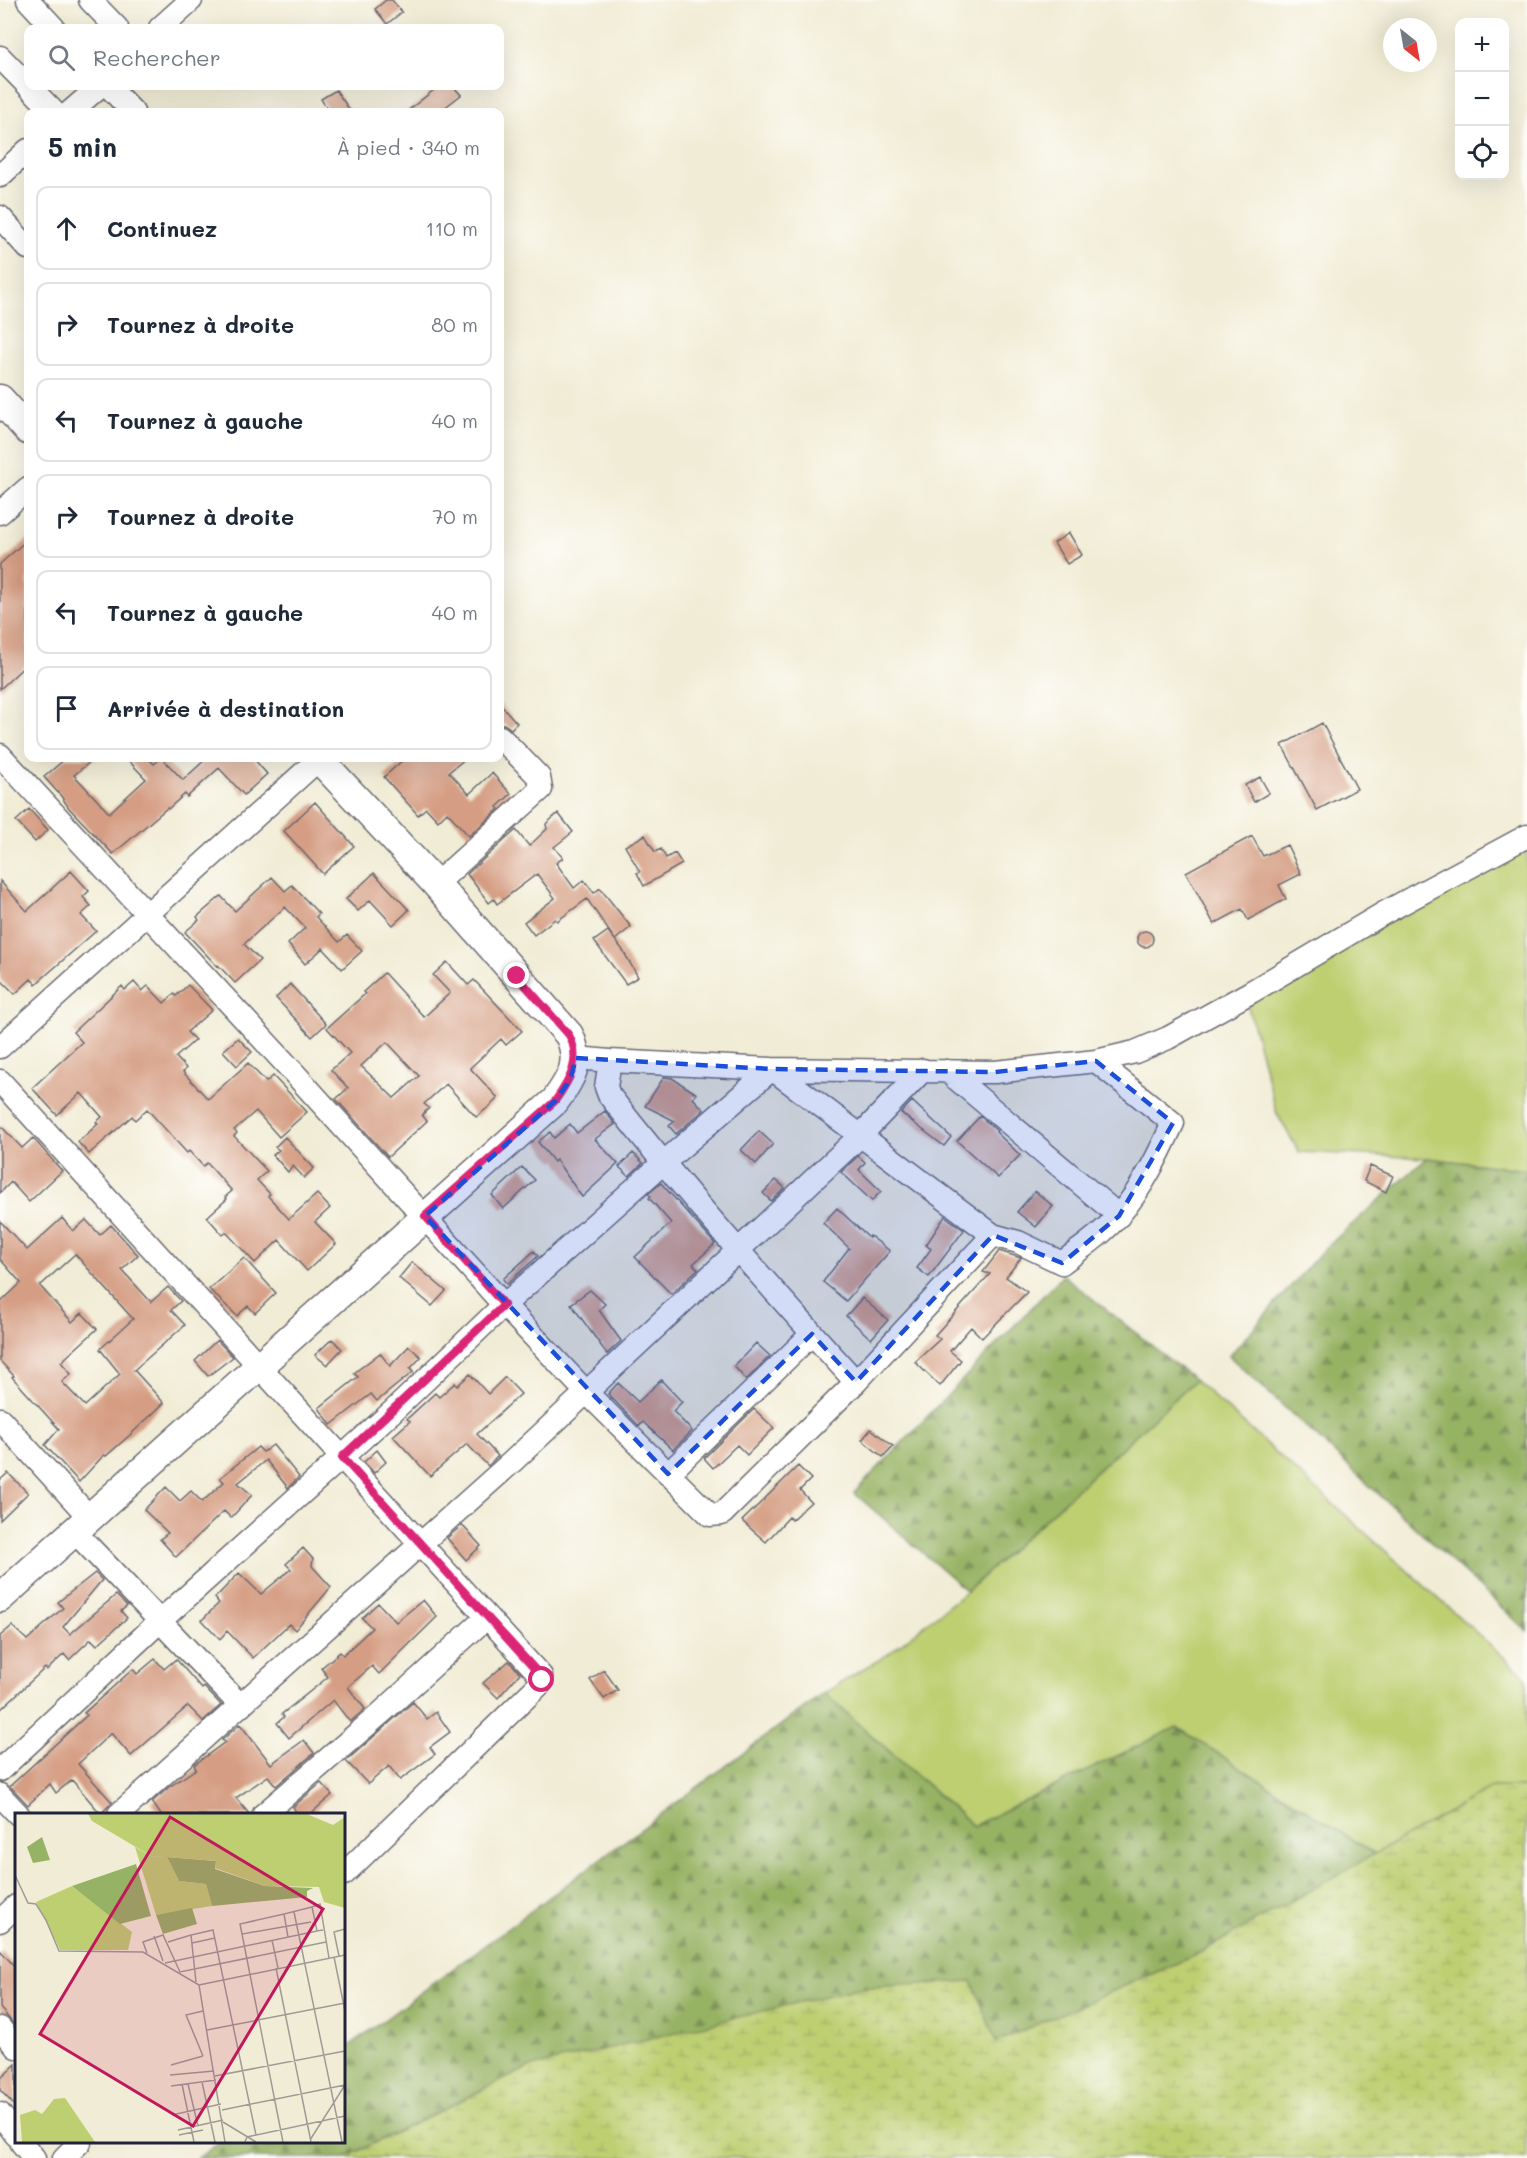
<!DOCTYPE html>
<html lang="fr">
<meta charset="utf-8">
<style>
body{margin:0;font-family:Mali,sans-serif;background:#f2f2f3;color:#1f2937}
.controls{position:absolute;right:18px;top:18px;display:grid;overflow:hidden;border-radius:12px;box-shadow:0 6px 24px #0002}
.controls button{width:54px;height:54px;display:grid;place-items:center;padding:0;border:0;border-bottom:2px solid #e0e1e3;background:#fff;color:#1f2937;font:30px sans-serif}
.compass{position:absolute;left:1383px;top:18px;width:54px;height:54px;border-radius:50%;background:#fff;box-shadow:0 6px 24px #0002;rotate:149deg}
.stop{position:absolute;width:18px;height:18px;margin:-14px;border:4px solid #db2777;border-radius:50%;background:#fff}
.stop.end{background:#db2777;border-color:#fff;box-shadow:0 2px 6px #0008}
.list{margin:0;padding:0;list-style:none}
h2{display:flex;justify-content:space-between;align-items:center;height:78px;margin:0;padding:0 24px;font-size:26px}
h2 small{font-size:20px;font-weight:400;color:#747a83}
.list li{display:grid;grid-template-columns:39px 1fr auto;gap:18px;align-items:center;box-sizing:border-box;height:84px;margin:0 12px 12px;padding:0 12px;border:2px solid #e0e1e3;border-radius:12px}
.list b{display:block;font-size:22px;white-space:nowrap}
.list em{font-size:20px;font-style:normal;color:#747a83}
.icon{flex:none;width:33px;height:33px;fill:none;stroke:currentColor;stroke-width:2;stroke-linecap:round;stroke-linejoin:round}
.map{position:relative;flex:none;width:1527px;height:2158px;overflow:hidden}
.search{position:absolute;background:#fff;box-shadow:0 6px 24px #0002;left:24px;top:24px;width:480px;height:66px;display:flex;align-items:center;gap:15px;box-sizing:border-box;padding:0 21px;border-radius:12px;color:#747a83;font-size:22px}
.panel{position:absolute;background:#fff;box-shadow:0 6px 24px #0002;left:24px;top:108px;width:480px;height:654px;border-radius:12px}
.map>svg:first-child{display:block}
.grass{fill:#becf72;stroke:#707856;stroke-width:1.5}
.forest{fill:url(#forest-firs);stroke:#5c6a50;stroke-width:1.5}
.wetland{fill:url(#wetland-marsh);stroke:#707856;stroke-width:1.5}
.building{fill:#d59d83;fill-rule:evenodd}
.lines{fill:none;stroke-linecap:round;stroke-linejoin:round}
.minor-casing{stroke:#6a6971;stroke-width:25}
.tertiary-casing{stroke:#6a6971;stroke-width:31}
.minor{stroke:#fff;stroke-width:22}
.tertiary{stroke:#fff;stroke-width:28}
.route{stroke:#db2777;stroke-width:8}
.marked{fill:#1d4ed8;fill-opacity:0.2;stroke:#1d4ed8;stroke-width:4.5;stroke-dasharray:12 8;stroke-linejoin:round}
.inset-road{fill:none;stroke:#9e9b97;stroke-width:1.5}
.view{fill:#c2185b;fill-opacity:0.15;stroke:#c2185b;stroke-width:3}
.inset-edge{fill:none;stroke:#22223b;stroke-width:3}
</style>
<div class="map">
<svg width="1527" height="2158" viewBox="0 0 1527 2158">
<defs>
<pattern id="forest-firs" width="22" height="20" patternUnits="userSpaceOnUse" patternTransform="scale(1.5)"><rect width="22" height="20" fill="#96b264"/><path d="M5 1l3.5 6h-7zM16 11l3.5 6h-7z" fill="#7a9054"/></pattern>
<pattern id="wetland-marsh" width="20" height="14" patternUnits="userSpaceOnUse" patternTransform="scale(1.5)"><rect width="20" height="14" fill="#becf72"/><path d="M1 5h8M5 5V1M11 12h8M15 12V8" fill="none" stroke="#a3b164"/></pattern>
</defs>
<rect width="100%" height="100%" fill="#fdfcf7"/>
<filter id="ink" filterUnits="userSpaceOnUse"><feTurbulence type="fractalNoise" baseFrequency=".0167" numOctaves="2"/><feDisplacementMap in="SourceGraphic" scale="12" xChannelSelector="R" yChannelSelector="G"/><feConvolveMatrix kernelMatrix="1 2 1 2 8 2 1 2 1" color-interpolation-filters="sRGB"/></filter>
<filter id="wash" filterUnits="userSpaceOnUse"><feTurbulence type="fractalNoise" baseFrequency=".008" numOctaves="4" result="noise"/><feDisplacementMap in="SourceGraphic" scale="24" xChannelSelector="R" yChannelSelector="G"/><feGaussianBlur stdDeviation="1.35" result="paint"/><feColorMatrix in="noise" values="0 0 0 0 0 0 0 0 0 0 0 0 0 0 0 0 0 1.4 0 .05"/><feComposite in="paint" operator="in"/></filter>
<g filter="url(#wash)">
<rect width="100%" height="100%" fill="#f1ecd5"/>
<path class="grass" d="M1527,848V1170L1427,1158L1299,1152L1277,1114L1247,1003L1324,954Z
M1195,1380L1527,1678V1787H1493L1375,1854L1177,1727L973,1826L824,1693L887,1655L967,1591Z"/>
<path class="forest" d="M1427,1158L1527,1170V1631L1229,1356L1322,1251Z
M1063,1275L1195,1380L967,1591L854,1493Z
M824,1693L973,1826L1177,1727L1375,1854L1198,1954L996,2043L528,2068L344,2158H198L220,2142H344V2050Z"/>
<path class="wetland" d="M1493,1787H1527V2158H344L528,2068L858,1988L972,1981L996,2042L1198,1954Z"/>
<g id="blocks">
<path class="building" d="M386,0H392L402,12L387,24L375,9Z
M439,86H453L461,95L439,112H406Z
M336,90L351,112H329L321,99Z
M1069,533L1082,555L1067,564L1054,543Z
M28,539V663L0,689V564Z
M500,704L517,723L511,729L504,724H500Z
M1322,723L1357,789L1317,810L1282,745Z
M66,758H95L74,775L109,813L146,779L126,758H148L154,764L162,758L183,780L207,758H253L267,774L244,795L219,768L187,797L185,794L168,809L167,808L113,854L69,808L61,796L44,777Z
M405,758H466L449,772L469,794L492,773L511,794L497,807L499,809L469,836L447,812L438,821L426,808L418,815L384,777Z
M1260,777L1269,793L1254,802L1245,785Z
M315,802L354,846L323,874L284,831Z
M29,809L48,830L35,842L16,821Z
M558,813L573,832L554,847L563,858L556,863L574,888L584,880L594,893L600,888L631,927L615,940L587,899L557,921L555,919L534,935L524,922L555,898L537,874L497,904L494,899L489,903L467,874L516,830L529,846L547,829L546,824Z
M645,835L655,852L661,849L666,858L675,853L682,864L644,886L637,873L640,872L625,846Z
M1252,836L1263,856L1287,845L1301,874L1279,885L1286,899L1248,920L1242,909L1214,924L1186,872Z
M71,871L89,891L83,897L91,906L81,915L96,931L36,984L31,979L15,994L0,979V881L27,911Z
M374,873L409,910L393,925L370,900L358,911L346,899Z
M272,877L285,891L292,885L319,914L316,917L339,942L347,935L362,951L342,969L323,948L305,964L288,944L305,928L285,907L244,944L260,960L235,983L218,965L217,966L185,932L199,920L197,917L221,896L235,911Z
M608,931L622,949L638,977L626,984L594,941Z
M1137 939a8 8 0 1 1 16 0a8 8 0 1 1-16 0Z
M447,962L468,985L474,980L522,1031L506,1045L501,1039L470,1068L498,1098L490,1106L476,1117L446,1084L424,1104L429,1108L422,1115L427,1121L388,1157L336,1099L348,1088L331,1070L350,1053L327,1028L365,994L363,992L384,973L424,1017L450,993L433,975ZM387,1042L419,1076L394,1098L361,1066Z
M134,982L142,991L148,986L164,1003L174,994L176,996L188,985L212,1010L187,1032L195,1040L176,1057L186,1068L183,1072L208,1099L248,1063L266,1082L273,1076L307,1112L279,1137L256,1111L234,1130L237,1133L234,1136L267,1171L257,1180L270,1194L268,1196L289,1219L317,1194L330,1208L315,1222L336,1244L307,1271L279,1240L255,1263L226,1232L223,1235L207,1217L227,1199L225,1197L232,1191L207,1163L203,1166L189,1151L187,1153L147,1109L135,1120L132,1116L89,1154L78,1142L98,1124L96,1122L102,1117L81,1093L57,1115L32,1088L82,1042L73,1032L122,986L125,990Z
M290,984L326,1024L312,1037L276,998Z
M238,1038L252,1052L237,1066L223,1051Z
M664,1077L672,1078L697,1094L693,1098L704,1110L676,1134L669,1126L675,1121L645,1106Z
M912,1101L951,1137L944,1146L901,1113Z
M605,1111L615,1124L595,1139L618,1164L582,1197L556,1160L554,1162L538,1142L550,1132L554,1138L570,1124L577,1133Z
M980,1116L997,1131L996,1132L1020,1155L998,1178L957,1141Z
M0,1125L22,1148L33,1138L62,1171L29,1202L11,1182L0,1193Z
M759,1131L773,1144L756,1164L741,1150Z
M285,1137L314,1168L304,1178L293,1166L288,1172L273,1155L279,1150L275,1147Z
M633,1153L643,1163L629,1176L619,1167Z
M858,1156L865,1162L859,1170L881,1191L872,1201L841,1172Z
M1370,1166L1393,1176L1386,1192L1364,1181Z
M522,1167L535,1180L503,1209L492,1195Z
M776,1180L785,1188L771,1201L763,1193Z
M661,1183L715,1244L693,1264L698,1269L671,1294L635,1257L671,1223L649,1198L651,1196L648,1194Z
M1035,1191L1053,1206L1036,1227L1017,1212Z
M837,1208L869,1238L870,1236L890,1251L846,1301L823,1282L849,1248L823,1223Z
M945,1216L964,1230L929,1277L917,1268L931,1249L926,1245Z
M62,1218L73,1231L86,1220L100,1235L111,1225L138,1255L122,1270L151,1302L168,1287L181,1301L171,1310L185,1325L134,1370L164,1403L130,1435L106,1456L104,1455L79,1482L45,1445L59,1429L12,1377L14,1376L0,1361V1303L21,1283L0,1259V1221L27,1250ZM75,1254L133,1319L100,1349L120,1374L85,1406L62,1382L71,1374L61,1362L97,1329L82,1313L72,1322L40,1286Z
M534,1251L538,1256L507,1284L503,1279Z
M999,1251L1021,1258L1006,1277L1027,1292L982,1338L971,1327L950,1351L961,1360L940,1386L915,1362L940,1339L935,1335L990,1274L983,1272Z
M244,1258L276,1293L255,1313L248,1306L237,1316L209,1289Z
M412,1262L446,1291L432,1306L399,1278Z
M590,1290L605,1304L599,1310L621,1341L607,1354L571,1304Z
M862,1298L888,1320L871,1339L846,1316Z
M332,1339L342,1349L327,1365L315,1355Z
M217,1340L233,1357L208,1376L195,1361Z
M756,1343L770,1356L746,1380L734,1366Z
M409,1346L421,1357L410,1369L413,1372L377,1401L371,1394L331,1425L319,1408L358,1377L354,1373L380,1353L390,1366Z
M470,1374L488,1394L505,1377L521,1394L477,1434L498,1456L488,1466L467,1444L430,1476L393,1436L410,1421L407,1419L435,1393L439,1397L455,1383L457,1386Z
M661,1380L682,1402L673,1411L692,1431L673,1450L643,1422L639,1426L608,1394L618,1383L638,1402Z
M754,1409L774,1428L747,1455L737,1445L713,1468L704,1458Z
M871,1429L893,1446L883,1457L862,1440Z
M273,1445L299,1477L288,1488L266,1460L238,1483L252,1495L231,1518L224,1511L176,1557L160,1539L168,1533L144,1510L166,1487L180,1501L191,1491L202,1502L224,1482L220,1478L258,1447L263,1452Z
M377,1450L386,1462L374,1473L364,1462Z
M798,1466L811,1479L800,1490L811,1502L791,1520L789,1517L766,1542L742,1521Z
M8,1473L28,1493L0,1520V1480Z
M462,1525L481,1546L466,1560L447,1538Z
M303,1548L313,1559L312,1566L331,1587L295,1630L289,1624L253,1658L227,1631L220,1639L202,1620L219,1603L215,1598L239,1573L261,1594L291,1569L286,1564Z
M95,1573L102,1580L63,1627L70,1634L116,1595L127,1606L121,1611L127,1618L97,1645L91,1639L69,1660L64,1654L47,1670L45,1668L0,1710V1636L12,1626L27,1640L63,1608L58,1602Z
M423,1600L437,1617L379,1674L372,1666L348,1687L365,1709L350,1722L333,1700L289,1738L277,1723L284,1717L282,1714L328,1677L321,1668L340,1652L343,1655L372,1628L362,1618L378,1603L396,1622Z
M155,1659L164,1669L176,1659L202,1689L204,1687L221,1705L203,1721L188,1706L131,1756L111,1733L78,1764L112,1802L101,1814L72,1780L56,1793L50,1784L28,1805L10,1786L87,1715L84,1713L133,1669L137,1674Z
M509,1661L520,1673L498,1698L483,1683Z
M604,1670L618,1690L604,1699L590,1680Z
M413,1702L427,1719L436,1712L450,1732L430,1747L435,1754L400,1780L389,1766L368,1784L346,1761Z
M240,1724L271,1764L304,1740L314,1753L276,1786L268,1776L236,1798L250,1815H161L152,1802L169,1787L196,1769L194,1765L225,1742L222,1740Z
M321,1783L332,1795L309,1815H298L293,1807Z
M0,1950L16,1968V2027L0,2008Z
M16,2064V2107L0,2090V2079Z"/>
</g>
</g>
<g filter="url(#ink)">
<use href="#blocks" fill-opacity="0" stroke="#6a6971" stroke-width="1.5"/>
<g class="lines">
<g class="minor-casing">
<path id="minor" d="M28,0L54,28
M90,0L117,28
M160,28L191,0
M0,57L54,112
M108,86L133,112
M70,112L100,86
M0,176L28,150
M0,217L28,248
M0,513L28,488
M0,755L285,1063L504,1305L586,1392L710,1515L722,1514L856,1382C771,1288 687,1195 609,1095L606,1087L610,1061
M436,884L541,789L539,777L500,737
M0,1047L319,759
M576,1058L610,1061L772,1069L995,1072L1096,1061L1135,1052L1168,1038L1251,992L1384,913L1527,836
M947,1071L1119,1216
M0,1081L487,1617L380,1714L264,1814
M856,1382L993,1235
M0,1419L90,1518
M668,1474L812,1334
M75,1532L241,1706
M0,1770L160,1621L393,1411L504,1305L662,1164L772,1069L993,1235L1018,1242L1062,1263C1081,1248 1103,1234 1119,1215C1142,1189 1159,1154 1173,1123L1096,1061
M0,1795L18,1814
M119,1814L513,1461L859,1137L923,1070
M344,1874L541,1683V1676L487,1617
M0,1921L16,1906
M0,2028L16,2047
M0,2114L16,2135
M21,2142L34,2158
M64,2158L80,2142"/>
</g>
<g class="tertiary-casing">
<path id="tertiary" d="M0,399L28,430
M0,1598L555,1101C571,1079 582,1062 569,1035L436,884L318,758"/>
</g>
<use href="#minor" class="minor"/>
<use href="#tertiary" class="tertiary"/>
</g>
</g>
<g class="lines" filter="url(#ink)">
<path class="route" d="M517,976L569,1035C582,1060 570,1080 555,1101L425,1216L504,1305L342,1457L541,1676L542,1680"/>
</g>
<path class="marked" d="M576,1058L772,1069L995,1072L1096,1061L1173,1123L1119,1216L1062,1263L993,1235L856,1382L812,1334L668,1474L425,1216L555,1101L570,1080Z"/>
<g transform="translate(15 1813)">
<rect width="330" height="330" fill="#f1ecd5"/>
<path d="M120,34L136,43L152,44L164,68L191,71L197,93L141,102ZM57,73L117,119L113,137H45L21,89Z" fill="#becf72"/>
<path d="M27,24L35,47L18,50L12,34ZM152,44L201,48L200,56L250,73L298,75L292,78V84L197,93L191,71L164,68ZM121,51L136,103L105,111L57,73ZM177,95L182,111L148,121L141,102Z" fill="#96b264"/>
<path d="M73,1H292L318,12L330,4V95L309,89L304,74L250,73L200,55L201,48L136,43L77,8ZM50,285L80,329H7L5,302L20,297L27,301L39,286Z" fill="#becf72"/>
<path class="inset-road" d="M0,62L13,90L21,91L31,107L44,138L128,139L184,172L210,329M297,94L305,91L314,145M279,99L327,329M227,121L225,111L269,101M139,123L148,148M273,124L269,101L297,94L302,118L308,117M257,127L263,155M153,129L176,122M177,130L200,125M132,140L128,129L148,122L165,159L311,129M324,143L319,119L330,116M319,144L330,198M150,150L302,118M261,155L296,329M181,169L176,122L198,117L241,322M184,172L330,142M192,217L330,190M188,243L171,202L188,198M156,252L188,243M155,262L199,258M200,263L330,238M187,269L200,329M167,271L179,329M173,271L183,313M156,273L201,267M207,297L330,272M157,302L206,291M208,309L241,329M163,317L208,307M164,322L188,317M295,327L330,272M230,329L232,324L330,303M268,329L227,121L296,109"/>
<path class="view" d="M155,4L308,96L178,313L25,221Z"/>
<rect width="330" height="330" class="inset-edge"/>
</g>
</svg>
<div class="controls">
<button>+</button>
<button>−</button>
<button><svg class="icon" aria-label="locate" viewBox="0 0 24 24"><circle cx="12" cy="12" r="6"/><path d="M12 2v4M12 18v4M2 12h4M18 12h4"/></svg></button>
</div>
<svg class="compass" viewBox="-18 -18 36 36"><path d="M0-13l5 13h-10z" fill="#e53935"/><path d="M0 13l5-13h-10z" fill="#747a83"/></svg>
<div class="stop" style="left:542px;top:1680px"></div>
<div class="stop end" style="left:517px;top:976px"></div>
<div class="search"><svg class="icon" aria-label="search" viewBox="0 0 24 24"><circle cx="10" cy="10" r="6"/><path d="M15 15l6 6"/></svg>Rechercher</div>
<section class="panel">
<h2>5 min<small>À pied · 340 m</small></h2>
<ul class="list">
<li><svg class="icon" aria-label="ahead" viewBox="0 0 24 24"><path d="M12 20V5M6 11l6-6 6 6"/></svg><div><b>Continuez</b></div><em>110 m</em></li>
<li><svg class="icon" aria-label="right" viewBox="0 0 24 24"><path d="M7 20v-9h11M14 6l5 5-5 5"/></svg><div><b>Tournez à droite</b></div><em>80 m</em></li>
<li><svg class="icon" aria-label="left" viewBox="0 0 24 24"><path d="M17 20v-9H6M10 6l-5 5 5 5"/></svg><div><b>Tournez à gauche</b></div><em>40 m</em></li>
<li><svg class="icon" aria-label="right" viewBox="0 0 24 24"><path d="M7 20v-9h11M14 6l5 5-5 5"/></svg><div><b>Tournez à droite</b></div><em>70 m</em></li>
<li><svg class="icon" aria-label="left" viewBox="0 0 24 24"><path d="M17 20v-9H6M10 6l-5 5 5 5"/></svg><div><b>Tournez à gauche</b></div><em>40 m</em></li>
<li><svg class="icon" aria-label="arrive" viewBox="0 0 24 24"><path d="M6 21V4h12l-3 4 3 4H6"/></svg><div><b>Arrivée à destination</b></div></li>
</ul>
</section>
</div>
